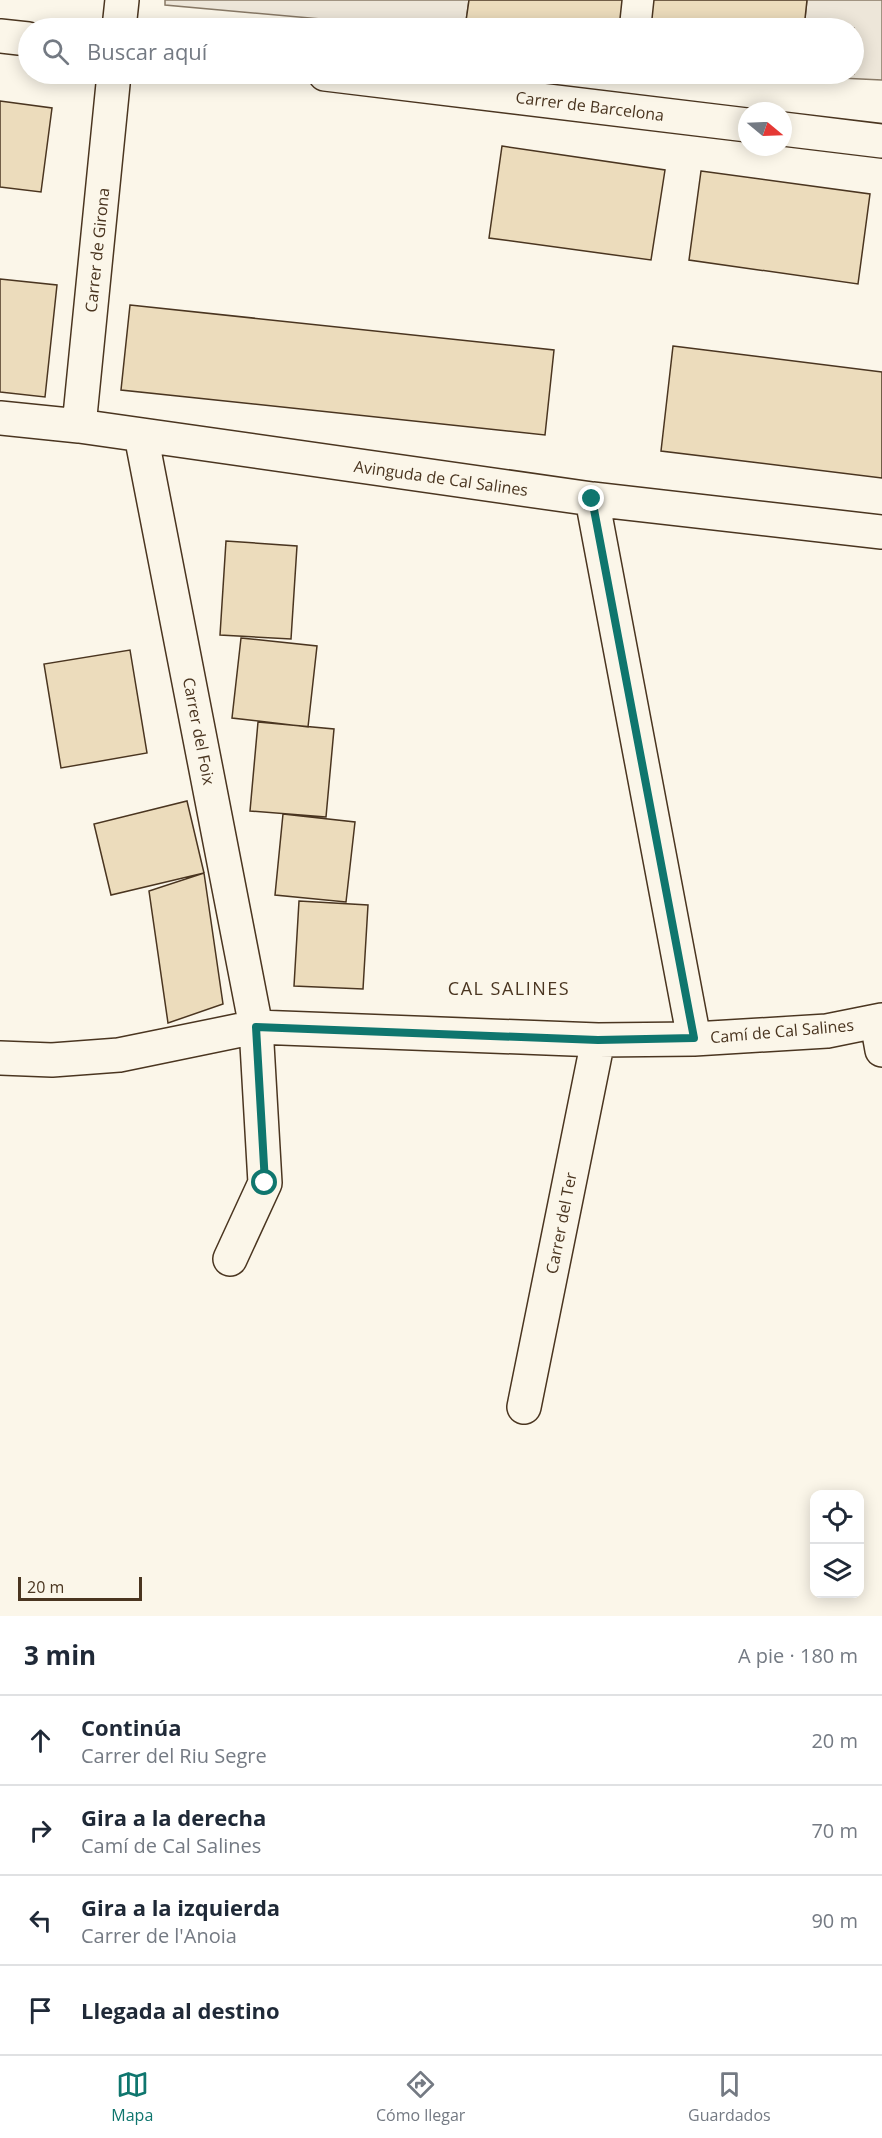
<!DOCTYPE html>
<html lang="es">
<meta charset="utf-8">
<style>
body{margin:0;font-family:"Open Sans",sans-serif;background:#f2f2f3;color:#1f2937}
.controls{position:absolute;right:18px;bottom:18px;display:grid;overflow:hidden;border-radius:12px;box-shadow:0 3px 15px #0003}
.controls button{width:54px;height:54px;display:grid;place-items:center;padding:0;border:0;border-bottom:2px solid #e0e1e3;background:#fff;color:#1f2937;font:30px sans-serif}
.compass{position:absolute;left:738px;top:102px;width:54px;height:54px;border-radius:50%;background:#fff;box-shadow:0 3px 15px #0003;rotate:109deg}
.scale{position:absolute;left:18px;bottom:15px;width:124px;box-sizing:border-box;padding-left:6px;border:3px solid #4a3520;border-top:0;font-size:16px;line-height:21px;white-space:nowrap;color:#4a3520;-webkit-text-stroke:4px #fbf6e9;paint-order:stroke}
.stop{position:absolute;width:18px;height:18px;margin:-14px;border:4px solid #0f766e;border-radius:50%;background:#fff}
.stop.end{background:#0f766e;border-color:#fff;box-shadow:0 2px 6px #0008}
.list{margin:0;padding:0;list-style:none}
h2{display:flex;justify-content:space-between;align-items:center;height:78px;margin:0;padding:0 24px;font-size:26px}
h2 small{font-size:20px;font-weight:400;color:#747a83}
.list li{display:grid;grid-template-columns:39px 1fr auto;gap:18px;align-items:center;box-sizing:border-box;height:90px;padding:0 24px;border-top:2px solid #e0e1e3}
.list b{display:block;font-size:22px;white-space:nowrap}
.list p{margin:0;font-size:20px;white-space:nowrap;color:#747a83}
.list em{font-size:20px;font-style:normal;color:#747a83}
.icon{flex:none;width:33px;height:33px;fill:none;stroke:currentColor;stroke-width:2;stroke-linecap:round;stroke-linejoin:round}
.map{position:relative;flex:none;width:882px;height:1616px;overflow:hidden}
.search{position:absolute;background:#fff;box-shadow:0 3px 15px #0003;left:18px;right:18px;top:18px;height:66px;display:flex;align-items:center;gap:15px;box-sizing:border-box;padding:0 21px;border-radius:33px;color:#747a83;font-size:22px}
.sheet{height:438px;background:#fff}
nav{display:flex;justify-content:space-around;align-items:center;box-sizing:border-box;height:84px;border-top:2px solid #e0e1e3;background:#fff;font-size:16px;color:#747a83}
nav a{display:grid;justify-items:center;gap:3px}
nav .on{color:#0f766e}
.map>svg:first-child{display:block}
.green{fill:#ede6d9;stroke:#887966;stroke-width:1.5}
.building{fill:#ecdcbc;stroke:#4a3520;stroke-width:1.5}
.lines{fill:none;stroke-linecap:round;stroke-linejoin:round}
.minor-casing{stroke:#4a3520;stroke-width:36}
.minor{stroke:#fbf6e9;stroke-width:33}
.route{stroke:#0f766e;stroke-width:8}
.labels{text-anchor:middle;dominant-baseline:central;stroke-width:4.5;stroke-linejoin:round;paint-order:stroke}
.street-label{font-size:16px;fill:#4a3520;stroke:#fbf6e9}
.neighbourhood-label{font-size:18px;letter-spacing:1.5px;fill:#4a3520;stroke:#fbf6e9}
</style>
<div class="map">
<svg width="882" height="1616" viewBox="0 0 882 1616">
<rect width="100%" height="100%" fill="#fbf6e9"/>
<path class="green" d="M165,0H469L465,28H422L165,5Z
M807,0H882V80L799,76L800,74H854V28H804Z"/>
<path class="building" d="M469,0H622L619,28H465Z
M654,0H807L804,28H651Z
M0,101L52,108L41,192L0,187Z
M502,146L665,170L651,260L489,238Z
M701,171L870,194L858,284L689,260Z
M0,279L57,285L45,397L0,392Z
M130,305L554,350L545,435L121,390Z
M673,346L882,372V478L661,451Z
M226,541L297,546L291,639L220,635Z
M241,638L317,646L308,727L232,718Z
M130,650L147,753L61,768L44,664Z
M258,722L334,729L326,817L250,811Z
M187,801L204,873L111,895L94,824Z
M283,814L355,822L346,902L275,895Z
M204,873L223,1004L168,1023L149,891Z
M299,901L368,905L363,989L294,986Z"/>
<g class="lines">
<g class="minor-casing">
<path id="minor" d="M119,28L122,0
M0,36L28,39
M325,74L747,125
M783,129L882,141
M0,418L79,426L592,499L882,532
M79,426L114,74
M141,435L256,1027L265,1183L230,1259
M592,499L694,1039
M877,1022L882,1050
M0,1058L52,1060L119,1055L256,1027L598,1040L694,1039L827,1031L882,1020
M524,1407L598,1040"/>
</g>
<use href="#minor" class="minor"/>
</g>
<g class="lines">
<path class="route" d="M265,1183L256,1027L598,1040L694,1038L592,499"/>
</g>
<g class="labels">
<g class="street-label">
<text transform="translate(590 106) rotate(7)">Carrer de Barcelona</text>
<text transform="translate(97 250) rotate(-84)">Carrer de Girona</text>
<text transform="translate(441 478) rotate(8)">Avinguda de Cal Salines</text>
<text transform="translate(199 731) rotate(79)">Carrer del Foix</text>
<text transform="translate(782 1031) rotate(-5)">Camí de Cal Salines</text>
<text transform="translate(561 1223) rotate(-79)">Carrer del Ter</text>
</g>
<g class="neighbourhood-label">
<text x="509" y="988">CAL SALINES</text>
</g>
</g>
</svg>
<div class="controls">
<button><svg class="icon" aria-label="locate" viewBox="0 0 24 24"><circle cx="12" cy="12" r="6"/><path d="M12 2v4M12 18v4M2 12h4M18 12h4"/></svg></button>
<button><svg class="icon" aria-label="layers" viewBox="0 0 24 24"><path d="M12 4l9 5-9 5-9-5zM3 14l9 5 9-5"/></svg></button>
</div>
<svg class="compass" viewBox="-18 -18 36 36"><path d="M0-13l5 13h-10z" fill="#e53935"/><path d="M0 13l5-13h-10z" fill="#747a83"/></svg>
<div class="scale">20 m</div>
<div class="stop" style="left:265px;top:1183px"></div>
<div class="stop end" style="left:592px;top:499px"></div>
<div class="search"><svg class="icon" aria-label="search" viewBox="0 0 24 24"><circle cx="10" cy="10" r="6"/><path d="M15 15l6 6"/></svg>Buscar aquí</div>
</div>
<section class="sheet">
<h2>3 min<small>A pie · 180 m</small></h2>
<ul class="list">
<li><svg class="icon" aria-label="ahead" viewBox="0 0 24 24"><path d="M12 20V5M6 11l6-6 6 6"/></svg><div><b>Continúa</b><p>Carrer del Riu Segre</p></div><em>20 m</em></li>
<li><svg class="icon" aria-label="right" viewBox="0 0 24 24"><path d="M7 20v-9h11M14 6l5 5-5 5"/></svg><div><b>Gira a la derecha</b><p>Camí de Cal Salines</p></div><em>70 m</em></li>
<li><svg class="icon" aria-label="left" viewBox="0 0 24 24"><path d="M17 20v-9H6M10 6l-5 5 5 5"/></svg><div><b>Gira a la izquierda</b><p>Carrer de l'Anoia</p></div><em>90 m</em></li>
<li><svg class="icon" aria-label="arrive" viewBox="0 0 24 24"><path d="M6 21V4h12l-3 4 3 4H6"/></svg><div><b>Llegada al destino</b></div></li>
</ul>
</section>
<nav>
<a class="on"><svg class="icon" aria-label="map" viewBox="0 0 24 24"><path d="M3 6l6-2 6 2 6-2v14l-6 2-6-2-6 2zM9 4v14M15 6v14"/></svg>Mapa</a>
<a><svg class="icon" aria-label="directions" viewBox="0 0 24 24"><path d="M12 3l9 9-9 9-9-9zM9 14v-3h6M13 9l2 2-2 2"/></svg>Cómo llegar</a>
<a><svg class="icon" aria-label="saved" viewBox="0 0 24 24"><path d="M7 4h10v16l-5-4-5 4z"/></svg>Guardados</a>
</nav>
